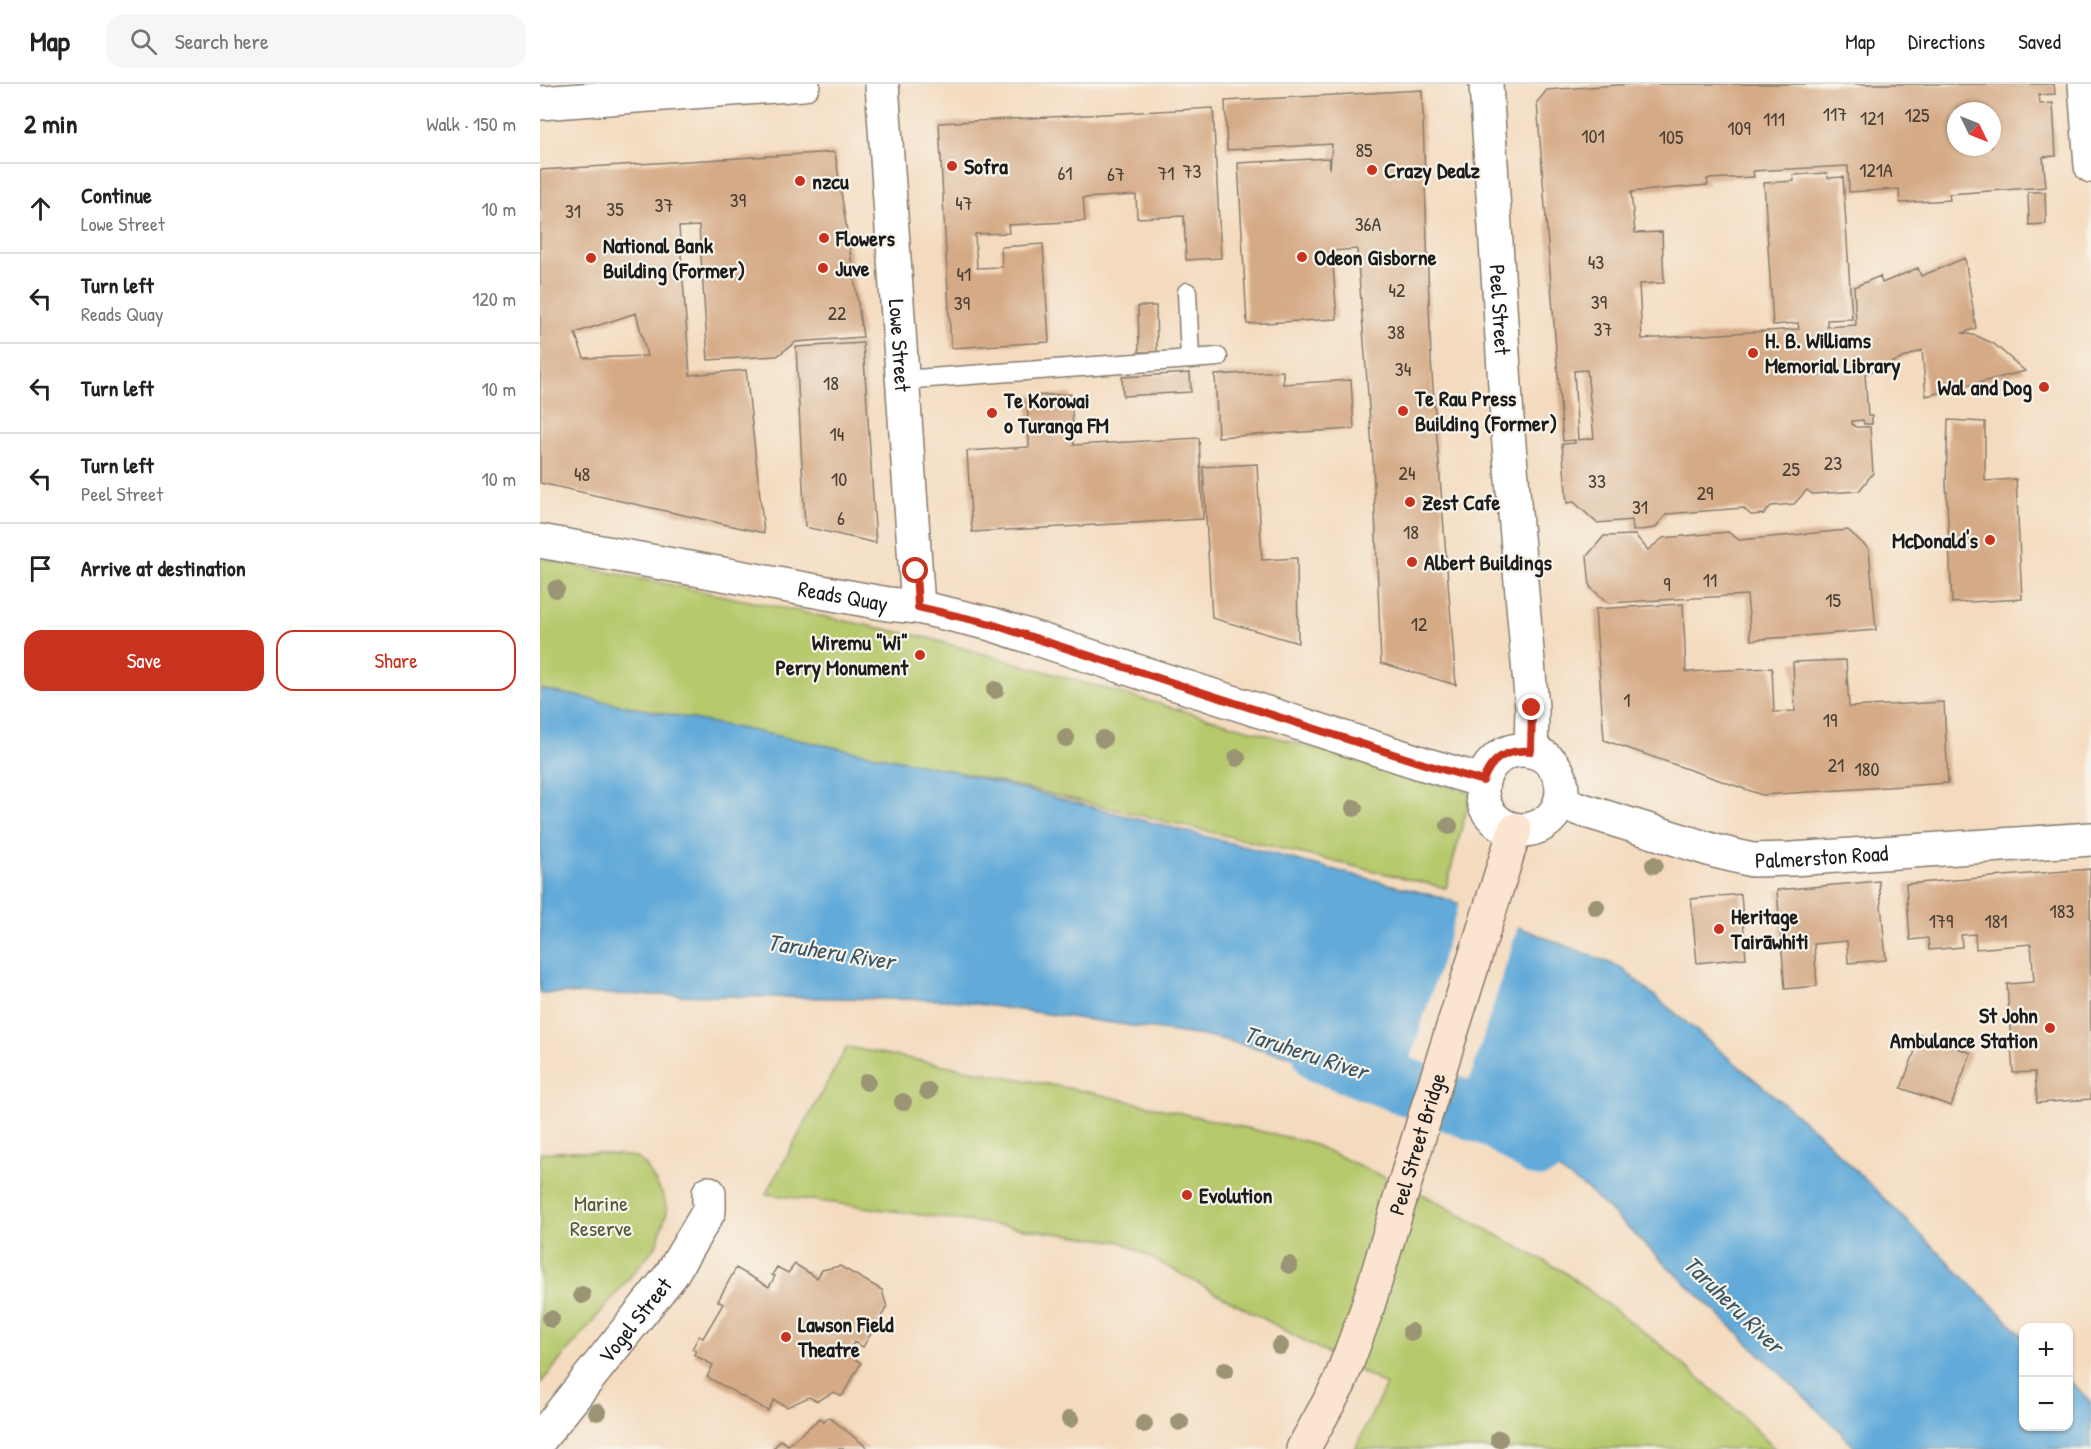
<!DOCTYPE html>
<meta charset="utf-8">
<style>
body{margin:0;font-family:"Patrick Hand",sans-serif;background:#f6f6f6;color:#222}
.controls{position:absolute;right:18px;bottom:18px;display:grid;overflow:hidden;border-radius:12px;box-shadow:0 2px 4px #0004}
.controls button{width:54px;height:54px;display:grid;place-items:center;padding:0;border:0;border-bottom:2px solid #e0e0e0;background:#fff;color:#222;font:30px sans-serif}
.compass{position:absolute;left:1407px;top:18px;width:54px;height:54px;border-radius:50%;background:#fff;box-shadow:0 2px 4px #0004;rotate:133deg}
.stop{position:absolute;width:18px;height:18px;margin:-14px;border:4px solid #c8321e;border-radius:50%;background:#fff}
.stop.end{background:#c8321e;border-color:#fff;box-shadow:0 2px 6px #0008}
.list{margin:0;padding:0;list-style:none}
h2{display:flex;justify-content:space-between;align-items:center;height:78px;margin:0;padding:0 24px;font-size:26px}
h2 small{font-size:20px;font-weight:400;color:#767676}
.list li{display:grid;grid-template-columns:39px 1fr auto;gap:18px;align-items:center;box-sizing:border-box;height:90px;padding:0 24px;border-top:2px solid #e0e0e0}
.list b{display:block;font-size:22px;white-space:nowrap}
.list p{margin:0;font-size:20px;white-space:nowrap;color:#767676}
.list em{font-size:20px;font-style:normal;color:#767676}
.actions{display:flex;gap:12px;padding:18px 24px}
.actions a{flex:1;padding:14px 0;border:2px solid #c8321e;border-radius:18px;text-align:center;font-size:21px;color:#c8321e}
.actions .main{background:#c8321e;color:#fff}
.icon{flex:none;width:33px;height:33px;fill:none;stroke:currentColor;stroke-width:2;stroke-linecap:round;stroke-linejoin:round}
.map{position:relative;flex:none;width:1551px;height:1365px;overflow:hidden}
header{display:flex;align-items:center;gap:36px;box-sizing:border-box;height:84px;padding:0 30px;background:#fff;border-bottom:2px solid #e0e0e0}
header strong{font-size:28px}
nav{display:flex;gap:33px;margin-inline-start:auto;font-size:21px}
.search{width:420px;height:54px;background:#f6f6f6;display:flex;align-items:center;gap:15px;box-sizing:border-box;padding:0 21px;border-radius:18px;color:#767676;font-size:22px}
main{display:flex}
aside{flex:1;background:#fff}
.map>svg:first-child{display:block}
.green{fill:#b6c96c;stroke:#697244;stroke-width:1.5}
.water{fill:#62aad9;stroke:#3f637a;stroke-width:1.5}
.pier{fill:#f4dbbf}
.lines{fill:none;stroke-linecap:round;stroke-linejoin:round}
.river{stroke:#62aad9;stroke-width:57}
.building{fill:#d5aa86;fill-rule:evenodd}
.service-casing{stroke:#887c6e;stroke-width:21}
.minor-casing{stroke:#887c6e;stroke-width:36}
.tertiary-casing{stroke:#887c6e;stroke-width:36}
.secondary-casing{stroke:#887c6e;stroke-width:36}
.service{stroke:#fff;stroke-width:18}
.minor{stroke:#fff;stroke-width:33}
.tertiary{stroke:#fff;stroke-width:33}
.secondary{stroke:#fce5d0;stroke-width:33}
.tree{fill:#9b9475}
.route{stroke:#c8321e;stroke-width:8}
.poi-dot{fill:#c8321e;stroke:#f7f3e8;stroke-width:2}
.labels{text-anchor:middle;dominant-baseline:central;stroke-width:4.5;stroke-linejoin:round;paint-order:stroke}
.number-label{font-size:20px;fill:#4a4036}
.poi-label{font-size:22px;font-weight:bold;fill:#1c1c1c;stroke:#f7f3e8;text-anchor:start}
.street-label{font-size:22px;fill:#1c1c1c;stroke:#f7f3e8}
.park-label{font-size:22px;fill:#525938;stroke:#f7f3e8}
.water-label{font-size:24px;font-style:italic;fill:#385568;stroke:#f7f3e8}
</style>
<header>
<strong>Map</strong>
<div class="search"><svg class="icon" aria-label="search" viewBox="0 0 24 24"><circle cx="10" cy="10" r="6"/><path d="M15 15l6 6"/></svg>Search here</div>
<nav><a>Map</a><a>Directions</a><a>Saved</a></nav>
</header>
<main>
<aside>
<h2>2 min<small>Walk · 150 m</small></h2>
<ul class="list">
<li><svg class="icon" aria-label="ahead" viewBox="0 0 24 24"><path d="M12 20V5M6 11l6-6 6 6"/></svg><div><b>Continue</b><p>Lowe Street</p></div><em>10 m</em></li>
<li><svg class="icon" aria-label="left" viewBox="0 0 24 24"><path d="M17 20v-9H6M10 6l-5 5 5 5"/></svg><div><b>Turn left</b><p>Reads Quay</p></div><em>120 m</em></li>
<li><svg class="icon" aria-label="left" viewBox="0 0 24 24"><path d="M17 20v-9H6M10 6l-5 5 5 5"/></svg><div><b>Turn left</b></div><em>10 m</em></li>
<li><svg class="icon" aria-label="left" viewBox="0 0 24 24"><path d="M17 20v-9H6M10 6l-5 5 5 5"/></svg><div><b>Turn left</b><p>Peel Street</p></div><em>10 m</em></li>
<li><svg class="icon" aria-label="arrive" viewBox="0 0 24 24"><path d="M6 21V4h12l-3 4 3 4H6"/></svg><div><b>Arrive at destination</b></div></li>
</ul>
<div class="actions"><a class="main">Save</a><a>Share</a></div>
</aside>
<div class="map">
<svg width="1551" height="1365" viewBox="0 0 1551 1365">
<rect width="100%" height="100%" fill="#f7f3e8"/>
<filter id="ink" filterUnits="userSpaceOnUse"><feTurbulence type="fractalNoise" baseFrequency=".0167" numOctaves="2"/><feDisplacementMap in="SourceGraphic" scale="12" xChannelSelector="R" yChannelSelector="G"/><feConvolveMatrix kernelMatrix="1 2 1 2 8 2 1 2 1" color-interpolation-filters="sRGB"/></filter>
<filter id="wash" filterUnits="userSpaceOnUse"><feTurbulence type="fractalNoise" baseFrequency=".008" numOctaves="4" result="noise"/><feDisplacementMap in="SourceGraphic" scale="24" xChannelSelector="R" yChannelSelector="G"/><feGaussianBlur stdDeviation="1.35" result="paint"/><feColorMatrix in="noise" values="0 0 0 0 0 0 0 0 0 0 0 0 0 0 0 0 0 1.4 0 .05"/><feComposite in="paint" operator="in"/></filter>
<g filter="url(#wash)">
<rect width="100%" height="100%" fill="#f4dbbf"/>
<path class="green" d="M0,474L388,554L931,709L906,804L405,685L0,605Z
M307,963L549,1008L768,1058L888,1113L1024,1188L1122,1262L1197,1327L1235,1365H815L846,1301L582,1158L226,1110Z
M34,1067L96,1073L106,1082L124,1113L127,1128L116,1162L0,1300V1069Z"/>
<path class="water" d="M0,605L405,685L907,815L1080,883L1275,1046L1483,1252L1484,1342H1528L1529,1296L1551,1318V1365H1316L1296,1343L1049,1107L908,1011L676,954L410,916L0,909Z"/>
<path class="pier" d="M920,817L979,840L921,1023L907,1014L862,1003Z"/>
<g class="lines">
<path class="river" d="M782,971L953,1035L999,1065"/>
</g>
<g id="blocks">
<path class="building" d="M1092,0H1514L1515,10L1499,11L1500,20L1513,19L1516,72L1503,73L1506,103L1409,110L1410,116L1360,119L1359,105L1309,108L1308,82L1213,87L1214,93L1167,95L1168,101L1091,108L1095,149L1122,148L1124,199L1099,200L1102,255L1259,245L1258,239L1233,241L1224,99L1254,97L1253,91L1287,89L1288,94L1303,93L1312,235L1287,236V243L1316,241L1314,203L1340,192L1342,199L1378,184L1381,192L1425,174L1436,244L1423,249L1437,252L1454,260L1485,287L1386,312L1382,266L1325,290L1328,332H1332V340H1324L1323,336L1312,337V340L1316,343H1330L1333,389L1319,407L1272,410L1267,406L1254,420L1231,422L1224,430L1211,431L1203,424L1127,430L1115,444L1093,447L1092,436L1057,439L1034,418L1027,419L1022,360L1035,359V356L1023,357L997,18L1007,6ZM1416,27H1452V63H1416ZM1047,286L1054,354L1038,356L1034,287Z
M882,6L891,277L916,601L841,579L833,377L817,165L792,167L797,235L707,240L698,79L789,74L790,86L792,60L687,66L685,17Z
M673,24L681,174L646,176L644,132L597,134L596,111L543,114L545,137L468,141L469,149L435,150L437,184L462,183L461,163L503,160L509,258L411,264L399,39Z
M295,68L323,253L256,258L237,272L168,276L159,142L139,143L150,291L206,286L224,449L0,399V86ZM96,229L107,272L44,274L35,249Z
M1488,108H1505L1506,140L1489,141Z
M598,222H616L617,268H599Z
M323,259L336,459L265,443L256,263Z
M743,287V300L811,296L814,345L678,353L675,291Z
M650,289L651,308L583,312L582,293Z
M531,310L534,361L659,354L663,435L432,448L427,367L489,363L487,312Z
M1408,336L1445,338V397L1476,395L1482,515L1412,519L1406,399Z
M717,380L722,476L757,474L758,559L672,534L663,383Z
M1308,446L1329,465L1336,546L1211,556L1207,511L1068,519L1050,503L1047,472L1064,452L1095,451L1108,466L1123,454L1188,448L1199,456Z
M1143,520L1146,588L1232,584L1234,628L1255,627L1253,578L1306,576L1309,623L1404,618L1408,699L1222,711L1064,656L1055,525Z
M1550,785L1551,1015L1497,1019L1495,988L1473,989L1467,900L1494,898L1491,860L1436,865L1435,850L1421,851L1422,863L1389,866L1388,854L1370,856L1366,800Z
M1339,797L1346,876L1308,879L1307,857L1274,860L1277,902L1245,905L1237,806Z
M1201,810L1206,874L1157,879L1151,815Z
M1381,951L1431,969L1411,1022L1361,1004Z
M255,1180L277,1194L282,1186L300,1182L342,1206L347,1223L323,1263L314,1258L307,1270L321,1279L302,1312L294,1308L277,1317L269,1313L247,1323L234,1316L228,1327L167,1293L173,1281L154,1271L156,1267L152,1265L159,1252L163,1254L183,1220L178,1217L196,1184L229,1203L235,1192L232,1191L237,1183L248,1189Z
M289,1333L329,1365H233L241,1356L248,1361L280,1334L284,1338Z"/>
</g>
</g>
<g filter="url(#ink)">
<use href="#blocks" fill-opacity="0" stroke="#887c6e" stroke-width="1.5"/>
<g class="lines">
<g class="service-casing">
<path id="service" d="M647,208L650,275
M362,296L678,273"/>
</g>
<g class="minor-casing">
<g id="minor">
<path id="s1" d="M342,0L378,523"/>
<path id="s2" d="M946,0L968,349L992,624L991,667"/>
<path d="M1545,0L1551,82"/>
<path id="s3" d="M0,1355L131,1191L169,1127V1109"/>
</g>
</g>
<g class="tertiary-casing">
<g id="tertiary">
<path d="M0,19L263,0"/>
<path id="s4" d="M0,457L348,520L378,523L451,540L884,680L943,697"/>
<circle cx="982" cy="706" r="40"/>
<path id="s5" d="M1020,719L1175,767L1212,776L1252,775L1551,755"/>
</g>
</g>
<g class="secondary-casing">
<g id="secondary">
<path id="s6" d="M763,1365L799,1300L826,1228L890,1016L975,746"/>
</g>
</g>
<use href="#service" class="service"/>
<use href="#minor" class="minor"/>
<use href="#tertiary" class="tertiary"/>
<use href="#secondary" class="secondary"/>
</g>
<g class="tree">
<circle cx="16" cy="505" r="9"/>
<circle cx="455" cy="606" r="9"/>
<circle cx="526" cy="654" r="9"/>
<circle cx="563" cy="655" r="9"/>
<circle cx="697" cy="674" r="9"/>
<circle cx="814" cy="724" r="9"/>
<circle cx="909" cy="742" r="9"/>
<circle cx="1114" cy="781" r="9"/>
<circle cx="1056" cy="823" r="9"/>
<circle cx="327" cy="998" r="9"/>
<circle cx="388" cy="1007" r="9"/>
<circle cx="363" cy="1018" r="9"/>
<circle cx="749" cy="1181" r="9"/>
<circle cx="42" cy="1211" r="9"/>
<circle cx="11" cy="1235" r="9"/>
<circle cx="871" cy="1248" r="9"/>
<circle cx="740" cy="1262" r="9"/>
<circle cx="685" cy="1286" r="9"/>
<circle cx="57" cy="1328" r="9"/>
<circle cx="530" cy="1335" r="9"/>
<circle cx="640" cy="1338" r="9"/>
<circle cx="604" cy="1340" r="9"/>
<circle cx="959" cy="1355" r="9"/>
</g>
</g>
<g class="lines" filter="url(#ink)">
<path class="route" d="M376,487L378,523L451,540L884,680L943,697C951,674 967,665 991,667L992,624"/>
</g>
<g class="poi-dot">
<circle cx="412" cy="82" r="6"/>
<circle cx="832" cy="86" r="6"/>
<circle cx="260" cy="97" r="6"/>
<circle cx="284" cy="154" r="6"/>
<circle cx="762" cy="173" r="6"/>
<circle cx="51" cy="174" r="6"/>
<circle cx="283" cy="184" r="6"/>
<circle cx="1213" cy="269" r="6"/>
<circle cx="1504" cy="303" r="6"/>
<circle cx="863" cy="327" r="6"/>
<circle cx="452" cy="329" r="6"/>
<circle cx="870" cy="418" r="6"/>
<circle cx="1450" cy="456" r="6"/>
<circle cx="872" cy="478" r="6"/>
<circle cx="380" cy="571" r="6"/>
<circle cx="1179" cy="845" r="6"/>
<circle cx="1510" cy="944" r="6"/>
<circle cx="647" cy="1111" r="6"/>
<circle cx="246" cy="1253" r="6"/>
</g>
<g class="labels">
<g class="number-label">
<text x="1295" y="29">117</text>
<text x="1377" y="30">125</text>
<text x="1332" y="33">121</text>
<text x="1234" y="34">111</text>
<text x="1199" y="43">109</text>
<text x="1053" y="51">101</text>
<text x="1131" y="52">105</text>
<text x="824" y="65">85</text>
<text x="1336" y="85">121A</text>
<text x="652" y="86">73</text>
<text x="525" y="88">61</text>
<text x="626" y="88">71</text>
<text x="576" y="89">67</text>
<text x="198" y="115">39</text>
<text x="424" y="118">47</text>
<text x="124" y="120">37</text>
<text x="75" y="124">35</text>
<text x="33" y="126">31</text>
<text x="828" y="139">36A</text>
<text x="1056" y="177">43</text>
<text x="424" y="189">41</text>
<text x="857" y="205">42</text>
<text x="1059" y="217">39</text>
<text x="422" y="218">39</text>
<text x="297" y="228">22</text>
<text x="1063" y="244">37</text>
<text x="856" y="247">38</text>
<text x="863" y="284">34</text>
<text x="291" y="298">18</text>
<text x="297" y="349">14</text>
<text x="1293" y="378">23</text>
<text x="1251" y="384">25</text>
<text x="867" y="388">24</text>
<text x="42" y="389">48</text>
<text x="299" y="394">10</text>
<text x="1057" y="396">33</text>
<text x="1165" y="408">29</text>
<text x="1100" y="422">31</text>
<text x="301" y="433">6</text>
<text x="871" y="447">18</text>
<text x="1170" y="495">11</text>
<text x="1127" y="499">9</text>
<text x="1293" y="515">15</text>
<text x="879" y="539">12</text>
<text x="1087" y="615">1</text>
<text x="1290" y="635">19</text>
<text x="1296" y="680">21</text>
<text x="1327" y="684">180</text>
<text x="1522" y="826">183</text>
<text x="1401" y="836">179</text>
<text x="1456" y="836">181</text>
</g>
<g class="poi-label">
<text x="424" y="82">Sofra</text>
<text x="844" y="86">Crazy Dealz</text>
<text x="272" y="97">nzcu</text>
<text x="296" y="154">Flowers</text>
<text x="63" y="161">National Bank<tspan x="63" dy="25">Building (Former)</tspan></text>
<text x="774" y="173">Odeon Gisborne</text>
<text x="295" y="184">Juve</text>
<text x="1225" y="256">H. B. Williams<tspan x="1225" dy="25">Memorial Library</tspan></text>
<text x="1492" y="303" text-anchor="end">Wal and Dog</text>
<text x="875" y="314">Te Rau Press<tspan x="875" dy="25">Building (Former)</tspan></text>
<text x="464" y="316">Te Korowai<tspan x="464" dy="25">o Turanga FM</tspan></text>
<text x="882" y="418">Zest Cafe</text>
<text x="1438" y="456" text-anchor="end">McDonald's</text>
<text x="884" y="478">Albert Buildings</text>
<text x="368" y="558" text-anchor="end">Wiremu "Wi"<tspan x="368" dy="25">Perry Monument</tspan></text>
<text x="1191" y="832">Heritage<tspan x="1191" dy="25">Tairāwhiti</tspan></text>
<text x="1498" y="931" text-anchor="end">St John<tspan x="1498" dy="25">Ambulance Station</tspan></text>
<text x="659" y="1111">Evolution</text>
<text x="258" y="1240">Lawson Field<tspan x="258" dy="25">Theatre</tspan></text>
</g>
<g class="street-label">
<text stroke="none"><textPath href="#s2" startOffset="226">Peel Street</textPath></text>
<text stroke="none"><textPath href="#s1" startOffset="262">Lowe Street</textPath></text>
<text stroke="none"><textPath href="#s4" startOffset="308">Reads Quay</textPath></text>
<text stroke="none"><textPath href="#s5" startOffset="270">Palmerston Road</textPath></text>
<text stroke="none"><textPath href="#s6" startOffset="327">Peel Street Bridge</textPath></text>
<text stroke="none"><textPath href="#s3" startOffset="152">Vogel Street</textPath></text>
</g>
<g class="park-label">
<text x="61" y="1119">Marine<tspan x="61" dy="25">Reserve</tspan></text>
</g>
<g class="water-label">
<text transform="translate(291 867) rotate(9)">Taruheru River</text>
<text transform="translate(766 968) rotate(18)">Taruheru River</text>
<text transform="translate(1194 1220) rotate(44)">Taruheru River</text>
</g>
</g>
</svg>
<div class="controls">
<button>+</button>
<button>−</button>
</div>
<svg class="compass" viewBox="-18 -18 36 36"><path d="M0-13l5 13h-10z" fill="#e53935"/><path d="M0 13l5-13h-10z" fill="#767676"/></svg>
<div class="stop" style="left:376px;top:487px"></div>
<div class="stop end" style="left:992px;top:624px"></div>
</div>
</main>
